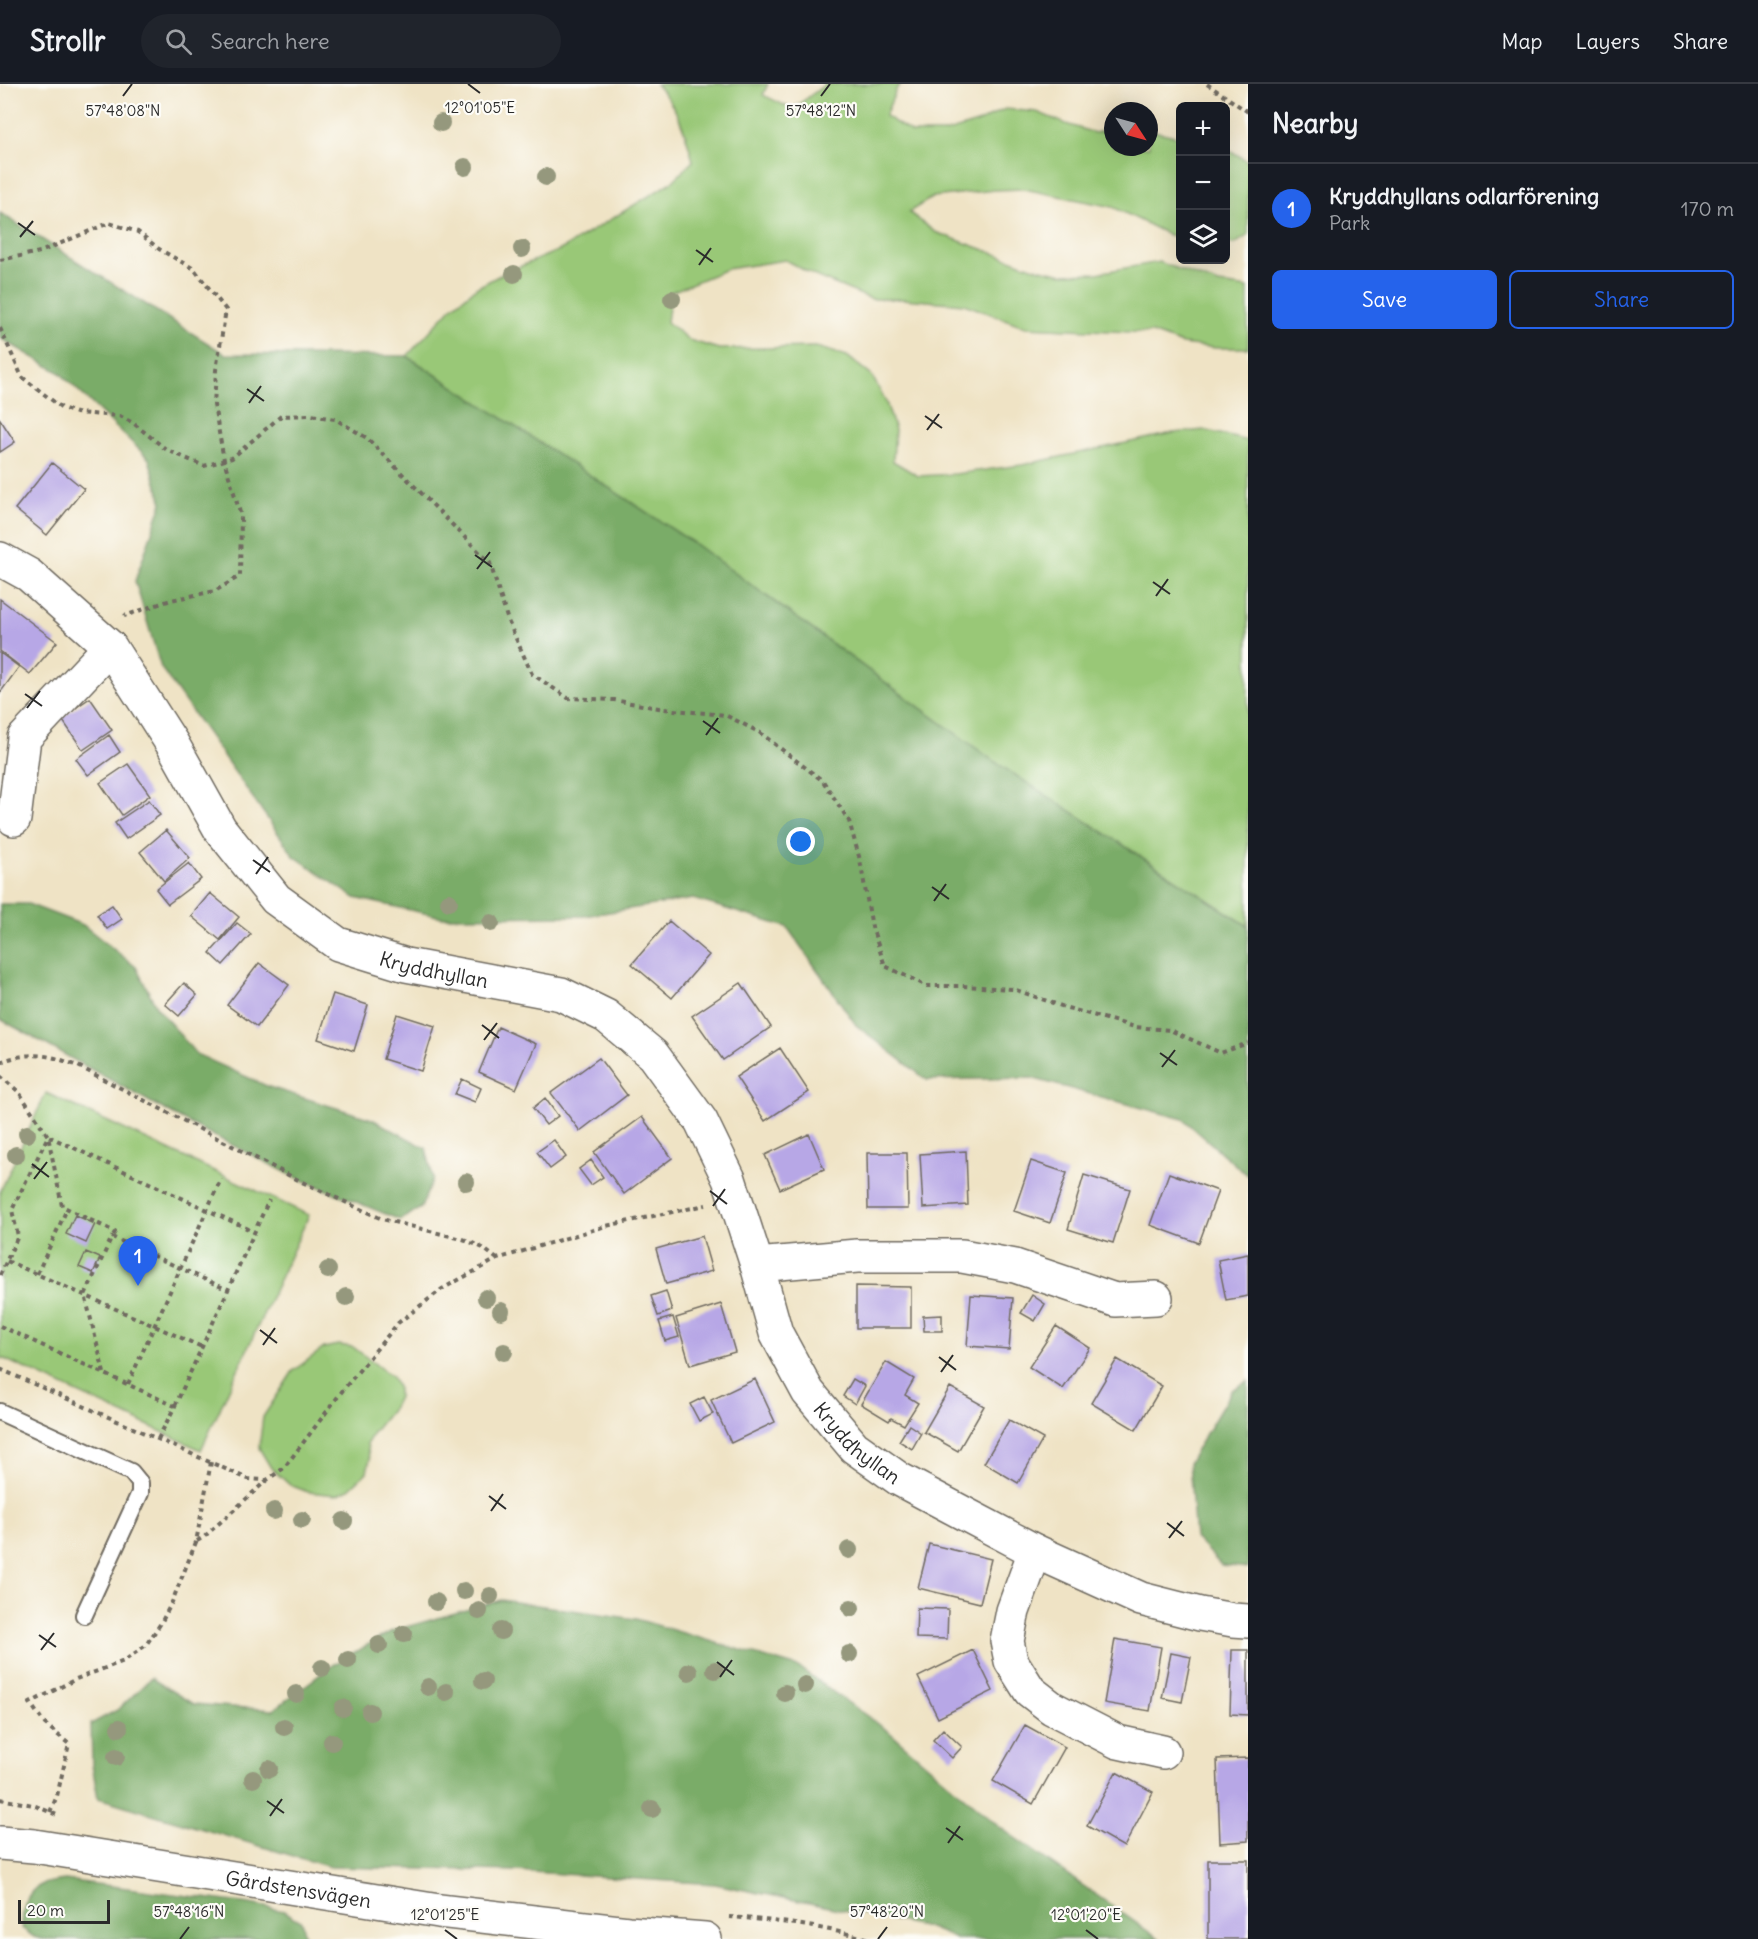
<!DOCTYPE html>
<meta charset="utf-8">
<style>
body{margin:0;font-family:Delius,sans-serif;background:#20242c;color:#f1f3f6}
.controls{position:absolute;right:18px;top:18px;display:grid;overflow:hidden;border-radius:9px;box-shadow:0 6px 24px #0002}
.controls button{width:54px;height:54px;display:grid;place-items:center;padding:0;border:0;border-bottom:2px solid #363941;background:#171b24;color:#f1f3f6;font:30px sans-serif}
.compass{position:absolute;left:1104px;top:18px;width:54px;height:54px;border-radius:50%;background:#171b24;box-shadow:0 6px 24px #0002;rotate:126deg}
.scale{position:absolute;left:18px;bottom:15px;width:92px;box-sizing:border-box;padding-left:6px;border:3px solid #2b2b2b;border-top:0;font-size:16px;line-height:21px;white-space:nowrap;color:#2b2b2b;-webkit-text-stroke:4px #fdfcf7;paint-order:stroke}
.you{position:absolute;left:801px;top:758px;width:21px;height:21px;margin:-15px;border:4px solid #fff;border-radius:50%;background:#1a73e8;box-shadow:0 0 0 9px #1a73e833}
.badge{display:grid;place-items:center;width:39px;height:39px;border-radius:50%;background:#2563eb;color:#fff;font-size:20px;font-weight:700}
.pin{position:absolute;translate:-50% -50px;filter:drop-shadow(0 2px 3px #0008)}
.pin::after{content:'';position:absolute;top:32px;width:21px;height:18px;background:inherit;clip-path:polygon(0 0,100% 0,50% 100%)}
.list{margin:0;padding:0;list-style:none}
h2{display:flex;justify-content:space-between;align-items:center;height:78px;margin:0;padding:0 24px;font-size:26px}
h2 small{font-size:20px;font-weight:400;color:#9ea1a6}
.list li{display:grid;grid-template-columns:39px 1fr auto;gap:18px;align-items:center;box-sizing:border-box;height:90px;padding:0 24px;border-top:2px solid #363941}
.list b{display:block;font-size:22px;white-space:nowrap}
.list p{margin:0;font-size:20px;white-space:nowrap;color:#9ea1a6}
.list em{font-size:20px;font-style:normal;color:#9ea1a6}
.actions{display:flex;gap:12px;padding:18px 24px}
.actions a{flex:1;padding:14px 0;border:2px solid #2563eb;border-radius:9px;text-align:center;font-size:21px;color:#2563eb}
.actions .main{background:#2563eb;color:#fff}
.icon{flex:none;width:33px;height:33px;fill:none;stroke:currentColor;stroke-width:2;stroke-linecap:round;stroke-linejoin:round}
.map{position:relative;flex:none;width:1248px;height:1855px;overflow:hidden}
header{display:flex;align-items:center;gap:36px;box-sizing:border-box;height:84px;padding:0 30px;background:#171b24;border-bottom:2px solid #363941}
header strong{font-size:28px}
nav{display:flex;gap:33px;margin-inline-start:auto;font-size:21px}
.search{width:420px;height:54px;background:#20242c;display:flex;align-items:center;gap:15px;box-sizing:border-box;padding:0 21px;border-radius:33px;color:#9ea1a6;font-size:22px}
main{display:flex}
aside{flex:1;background:#171b24}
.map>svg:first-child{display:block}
.green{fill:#99c877;stroke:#627a51;stroke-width:1.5}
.forest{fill:#7aac68;stroke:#526c4a;stroke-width:1.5}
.building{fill:#b7a7e6}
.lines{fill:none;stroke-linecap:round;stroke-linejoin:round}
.service-casing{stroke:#706b61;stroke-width:20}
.minor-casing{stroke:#706b61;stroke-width:36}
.tertiary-casing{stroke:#706b61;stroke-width:36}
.path{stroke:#706b61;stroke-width:4;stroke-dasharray:4.5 4.5;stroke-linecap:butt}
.service{stroke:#fff;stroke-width:16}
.minor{stroke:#fff;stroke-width:33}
.tertiary{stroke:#fff;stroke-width:33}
.tree{fill:#95987d}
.ticks{fill:none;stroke:#2b2b2b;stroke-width:2}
.labels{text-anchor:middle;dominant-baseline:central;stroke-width:4.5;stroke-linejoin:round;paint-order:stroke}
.street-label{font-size:20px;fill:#2b2b2b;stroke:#fdfcf7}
.ticks-label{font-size:15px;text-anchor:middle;fill:#2b2b2b;stroke:#fdfcf7;stroke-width:4.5;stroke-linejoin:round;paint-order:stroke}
</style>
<header>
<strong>Strollr</strong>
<div class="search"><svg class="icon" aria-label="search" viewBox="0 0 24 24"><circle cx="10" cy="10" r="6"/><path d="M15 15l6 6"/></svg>Search here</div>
<nav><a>Map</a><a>Layers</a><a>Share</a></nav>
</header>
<main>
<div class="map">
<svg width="1248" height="1855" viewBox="0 0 1248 1855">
<rect width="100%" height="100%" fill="#fdfcf7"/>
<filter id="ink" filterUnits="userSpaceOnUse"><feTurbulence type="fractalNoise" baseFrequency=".0167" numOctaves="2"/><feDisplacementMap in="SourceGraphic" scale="12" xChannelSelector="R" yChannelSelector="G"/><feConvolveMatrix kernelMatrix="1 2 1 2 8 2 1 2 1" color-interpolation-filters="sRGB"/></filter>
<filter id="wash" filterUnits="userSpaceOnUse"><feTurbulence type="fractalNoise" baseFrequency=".008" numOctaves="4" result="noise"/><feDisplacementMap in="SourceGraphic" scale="24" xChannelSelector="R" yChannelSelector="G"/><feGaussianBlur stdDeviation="1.35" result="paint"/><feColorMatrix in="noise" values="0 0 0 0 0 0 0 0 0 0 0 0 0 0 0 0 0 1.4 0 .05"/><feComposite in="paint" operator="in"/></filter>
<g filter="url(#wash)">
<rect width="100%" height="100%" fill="#efe3c5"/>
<path class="green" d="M656,0H768L763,11L792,25L826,0H901L897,4L885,32L912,49H944L977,39L1005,25L1037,28L1066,40L1095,49L1113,44V63H1149V46L1180,53V153L1169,151L1113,123L1024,105L995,106L933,113L909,128L935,148L1032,183L1063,190L1097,189L1159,178L1219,200L1248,204V264H1216L1182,260L1152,249L1026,243L964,220L903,215H871L813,191L785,176L727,185L671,208L667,238L689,256L719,265L816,263L847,272L872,292L886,318L895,346L893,377L918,392L955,390L1022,381L1173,349L1204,346L1248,357V842L995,678L692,458L407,272L451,224L476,204L502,190L562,165L672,98L693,77C685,46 678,24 656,0Z
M1226,64L1246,76L1248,81V151L1235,160L1226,159Z
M46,1009L309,1131L201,1366L0,1273V1108Z
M338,1261L353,1263L392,1293L398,1305V1313L392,1325L372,1350L367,1360L370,1375L367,1388L349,1405L336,1411L308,1408L290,1401L271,1384L259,1364L263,1333L293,1287L324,1264Z"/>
<path class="forest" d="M0,129L225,270L407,272L692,458L995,678L1248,842V1092L1183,1035L1031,994L927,996L856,941L787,843L693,815L584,832L442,833L355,814L294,772L161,584L135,497L162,419L149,375L59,288L0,254Z
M0,820H28L83,841L136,883L156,922L196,970L269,1003L372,1035L426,1064L433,1094L421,1124L400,1136L293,1092L183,1036L0,935Z
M1248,1297V1484L1221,1481L1195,1454L1189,1378L1232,1306Z
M501,1516L636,1535L798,1583L888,1647L1001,1744L1159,1855H956L927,1843L715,1800L516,1787L330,1783L98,1714L92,1681L91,1640L119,1625L151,1594L193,1620L273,1626L334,1580L392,1547Z
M65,1796L250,1820L284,1827L301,1837L305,1852L303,1855H43L34,1853L22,1844C22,1828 24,1809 41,1801C47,1798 58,1797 65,1796Z"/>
<g id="blocks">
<path class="building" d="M0,335L15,358L0,368Z
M52,379L84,405L47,451L15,425Z
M0,515L57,558L30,590L0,567Z
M0,569L19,583L0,609Z
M90,614L112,646L83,666L61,634Z
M109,651L120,668L88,691L76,675Z
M128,680L150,711L122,731L100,699Z
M149,716L160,731L126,755L115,739Z
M166,746L190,774L164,797L140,768Z
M189,779L201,795L168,820L156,805Z
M210,809L239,833L220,856L191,832Z
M112,821L122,835L107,845L97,831Z
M669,837L709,871L672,914L632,880Z
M237,839L251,850L223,881L210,869Z
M259,879L289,901L257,943L227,921Z
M184,899L197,911L179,932L165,920Z
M741,899L771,943L723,976L692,932Z
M333,910L368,921L354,967L318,955Z
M397,930L435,942L421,987L383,975Z
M498,943L536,960L516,1005L479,988Z
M780,964L809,1008L765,1037L736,993Z
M599,974L627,1011L580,1047L551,1009Z
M462,995L481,1004L475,1018L455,1010Z
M545,1014L558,1032L546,1041L533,1024Z
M642,1033L672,1074L624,1110L594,1068Z
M809,1050L824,1085L780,1105L765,1071Z
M554,1056L566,1073L550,1085L537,1068Z
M966,1067L968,1121L923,1124L920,1070Z
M867,1069H907L908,1125H868Z
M591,1076L603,1093L591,1101L579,1085Z
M1031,1077L1067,1089L1050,1139L1014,1127Z
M1169,1089L1218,1107L1199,1159L1150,1141Z
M1084,1091L1130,1105L1113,1159L1068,1145Z
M75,1131L95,1140L86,1159L66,1150Z
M702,1152L712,1187L666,1200L656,1165Z
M86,1168L100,1174L93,1189L79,1183Z
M1248,1170V1212L1226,1216L1218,1176Z
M856,1202L911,1203V1244H856Z
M666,1207L672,1227L658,1232L651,1212Z
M971,1211L1013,1214L1009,1265L967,1262Z
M1032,1211L1045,1220L1035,1237L1021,1229Z
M721,1220L735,1268L690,1281L676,1234Z
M942,1231V1247H924L923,1232Z
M673,1233L679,1253L665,1257L659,1237Z
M1056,1242L1090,1264L1063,1305L1029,1283Z
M1117,1275L1162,1302L1136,1346L1091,1319Z
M886,1278L914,1295L905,1311L918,1319L904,1341L891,1334L889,1337L861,1320Z
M755,1295L775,1338L731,1359L711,1316Z
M853,1295L865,1302L855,1320L843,1312Z
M950,1303L984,1322L958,1367L924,1348Z
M704,1313L713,1330L699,1337L690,1320Z
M1009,1336L1043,1355L1018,1399L984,1379Z
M909,1341L921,1349L912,1365L899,1357Z
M929,1460L991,1475L980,1519L918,1504Z
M917,1524L948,1525L947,1555L916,1554Z
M1115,1555L1161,1563L1150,1627L1104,1619Z
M973,1566L993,1607L938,1634L918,1593Z
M1232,1566H1248V1631L1230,1630Z
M1171,1569L1191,1573L1182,1618L1162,1614Z
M1025,1641L1065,1663L1033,1720L993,1697Z
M943,1645L962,1663L952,1674L933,1656Z
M1248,1674V1757L1220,1759L1217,1675Z
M1116,1688L1153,1708L1124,1763L1087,1742Z
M1208,1776H1248V1855H1208Z"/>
</g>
</g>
<g filter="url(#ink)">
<use href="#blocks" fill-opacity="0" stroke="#706b61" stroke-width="1.5"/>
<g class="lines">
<g class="service-casing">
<path id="service" d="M0,1328L131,1388L140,1399V1409L84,1531"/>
</g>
<g class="minor-casing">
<g id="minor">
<path id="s1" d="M0,475L29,491L110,563L173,661L220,745L276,815L338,860L406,881L561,910L606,932L653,971L701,1037L729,1095L757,1181L776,1249L808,1308L854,1363L899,1395L963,1429L1035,1467L1141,1515L1200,1530L1233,1536L1248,1537"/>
<path d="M14,735L24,654L110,563"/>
<path d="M757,1181L857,1172H962L1015,1182L1115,1216L1156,1214"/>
<path d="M1035,1467L1013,1527L1007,1557L1011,1577L1030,1607L1052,1624L1118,1658L1163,1668"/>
</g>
</g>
<g class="tertiary-casing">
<g id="tertiary">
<path id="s2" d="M0,1759L34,1762L439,1827L628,1849L705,1855"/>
</g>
</g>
<path class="path" d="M1207,0L1248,28
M0,176L40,168L109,139L138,148L159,165L194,185L226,226L216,286L214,321L224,376L241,432L240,492L215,507L171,516L124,532
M0,244L22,293L62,324L76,329L120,332L133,339L167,366L204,382L232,374L281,332L311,331L335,335L367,354L490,479L508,537L532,590L568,614L614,616L664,625L725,631L759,648L823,697L849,737L860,776L872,843L885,882L927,902H962L1013,905L1064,923L1135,943L1170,946L1221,969L1248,959
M0,978C31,967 48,970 78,982L302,1098L382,1135L466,1156L483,1164L497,1175
M0,992L19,1008L48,1052L62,1122L115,1148L112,1153
M7,1177L202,1263
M37,1190L67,1125
M0,1191L18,1152L12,1126L48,1052L255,1148
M0,1242L175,1322L158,1355
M0,1285L248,1395L267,1396L284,1384L343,1306L398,1239L442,1205L497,1175L606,1142L706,1121
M104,1289L85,1211L112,1153L228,1206
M128,1300L221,1095
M175,1322L269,1116
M197,1457L204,1453L267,1396
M0,1715L33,1721L57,1731
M50,1728L57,1712L69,1660L45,1640L30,1619L76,1595L124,1577L146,1561L161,1539L172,1518L196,1458L211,1378
M729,1833C775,1836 824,1843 869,1855"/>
<use href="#service" class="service"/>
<use href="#minor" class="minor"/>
<use href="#tertiary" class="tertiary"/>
</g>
<g class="tree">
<circle cx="441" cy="39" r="9"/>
<circle cx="465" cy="83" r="9"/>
<circle cx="546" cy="93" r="9"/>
<circle cx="522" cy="165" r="9"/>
<circle cx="514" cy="190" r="9"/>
<circle cx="672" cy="215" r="9"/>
<circle cx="449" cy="818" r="9"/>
<circle cx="491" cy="839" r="9"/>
<circle cx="27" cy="1050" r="9"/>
<circle cx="16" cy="1071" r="9"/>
<circle cx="466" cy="1098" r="9"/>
<circle cx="328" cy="1186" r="9"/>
<circle cx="346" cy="1213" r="9"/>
<circle cx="486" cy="1214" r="9"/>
<circle cx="501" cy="1227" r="9"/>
<circle cx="504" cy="1268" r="9"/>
<circle cx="274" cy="1427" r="9"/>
<circle cx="302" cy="1436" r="9"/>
<circle cx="344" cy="1437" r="9"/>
<circle cx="849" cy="1466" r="9"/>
<circle cx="464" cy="1507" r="9"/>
<circle cx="490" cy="1512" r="9"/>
<circle cx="436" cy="1518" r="9"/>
<circle cx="851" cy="1524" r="9"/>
<circle cx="479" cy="1527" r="9"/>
<circle cx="501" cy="1547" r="9"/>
<circle cx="404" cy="1550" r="9"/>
<circle cx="379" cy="1561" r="9"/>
<circle cx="849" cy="1570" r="9"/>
<circle cx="348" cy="1576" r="9"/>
<circle cx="322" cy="1584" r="9"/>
<circle cx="715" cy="1586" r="9"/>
<circle cx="689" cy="1588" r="9"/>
<circle cx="483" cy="1597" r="9"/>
<circle cx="805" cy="1601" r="9"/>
<circle cx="428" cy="1603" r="9"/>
<circle cx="446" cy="1608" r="9"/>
<circle cx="785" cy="1609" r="9"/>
<circle cx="296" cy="1610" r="9"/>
<circle cx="343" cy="1624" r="9"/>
<circle cx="370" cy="1628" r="9"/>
<circle cx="284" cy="1643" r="9"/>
<circle cx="119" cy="1644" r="9"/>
<circle cx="332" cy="1658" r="9"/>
<circle cx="116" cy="1673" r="9"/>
<circle cx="269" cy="1685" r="9"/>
<circle cx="253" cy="1695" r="9"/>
<circle cx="652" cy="1725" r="9"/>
</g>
</g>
<path class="ticks" d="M468,0L480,9M123,12L132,0M821,12L830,0M18,139L35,151M20,153L33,137M696,166L713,178M699,181L711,164M247,305L264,317M249,319L261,302M925,332L942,344M927,346L939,330M475,471L492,483M477,485L490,468M1153,498L1170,510M1156,512L1168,495M25,610L42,622M27,624L40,607M703,637L720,649M706,651L718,634M253,776L270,788M256,790L268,773M932,803L949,815M934,817L946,800M482,941L499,954M484,956L497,939M1160,969L1177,981M1162,983L1175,966M32,1080L49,1093M34,1095L47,1078M710,1107L727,1120M713,1122L725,1105M260,1246L277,1259M263,1261L275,1244M939,1273L956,1286M941,1288L953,1271M489,1412L506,1425M491,1427L503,1410M1167,1439L1184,1452M1169,1454L1182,1437M39,1551L56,1563M41,1566L54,1549M717,1578L734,1591M720,1593L732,1576M267,1717L284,1729M270,1732L282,1715M946,1744L963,1756M948,1759L960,1742M445,1846L457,1855M1086,1846L1098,1855M180,1855L189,1843M878,1855L887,1843"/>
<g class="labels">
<g class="street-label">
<text stroke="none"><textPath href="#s1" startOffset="620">Kryddhyllan</textPath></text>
<text stroke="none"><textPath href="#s1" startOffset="1306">Kryddhyllan</textPath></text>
<text stroke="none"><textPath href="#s2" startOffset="302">Gårdstensvägen</textPath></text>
</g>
</g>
<g class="ticks-label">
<text x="480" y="29">12°01'05"E</text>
<text x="123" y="32">57°48'08"N</text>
<text x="821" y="32">57°48'12"N</text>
<text x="189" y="1833">57°48'16"N</text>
<text x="887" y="1833">57°48'20"N</text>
<text x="445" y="1836">12°01'25"E</text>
<text x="1086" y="1836">12°01'20"E</text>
</g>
</svg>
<div class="controls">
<button>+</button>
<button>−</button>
<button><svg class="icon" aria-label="layers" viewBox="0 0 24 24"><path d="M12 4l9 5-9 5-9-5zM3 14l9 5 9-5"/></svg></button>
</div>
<svg class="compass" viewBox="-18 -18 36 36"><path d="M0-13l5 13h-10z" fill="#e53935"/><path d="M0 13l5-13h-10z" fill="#9ea1a6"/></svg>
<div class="scale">20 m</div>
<div class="you"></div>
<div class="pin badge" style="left:138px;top:1202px">1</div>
</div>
<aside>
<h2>Nearby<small></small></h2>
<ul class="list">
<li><span class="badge">1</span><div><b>Kryddhyllans odlarförening</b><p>Park</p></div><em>170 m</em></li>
</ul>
<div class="actions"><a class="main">Save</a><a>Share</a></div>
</aside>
</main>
